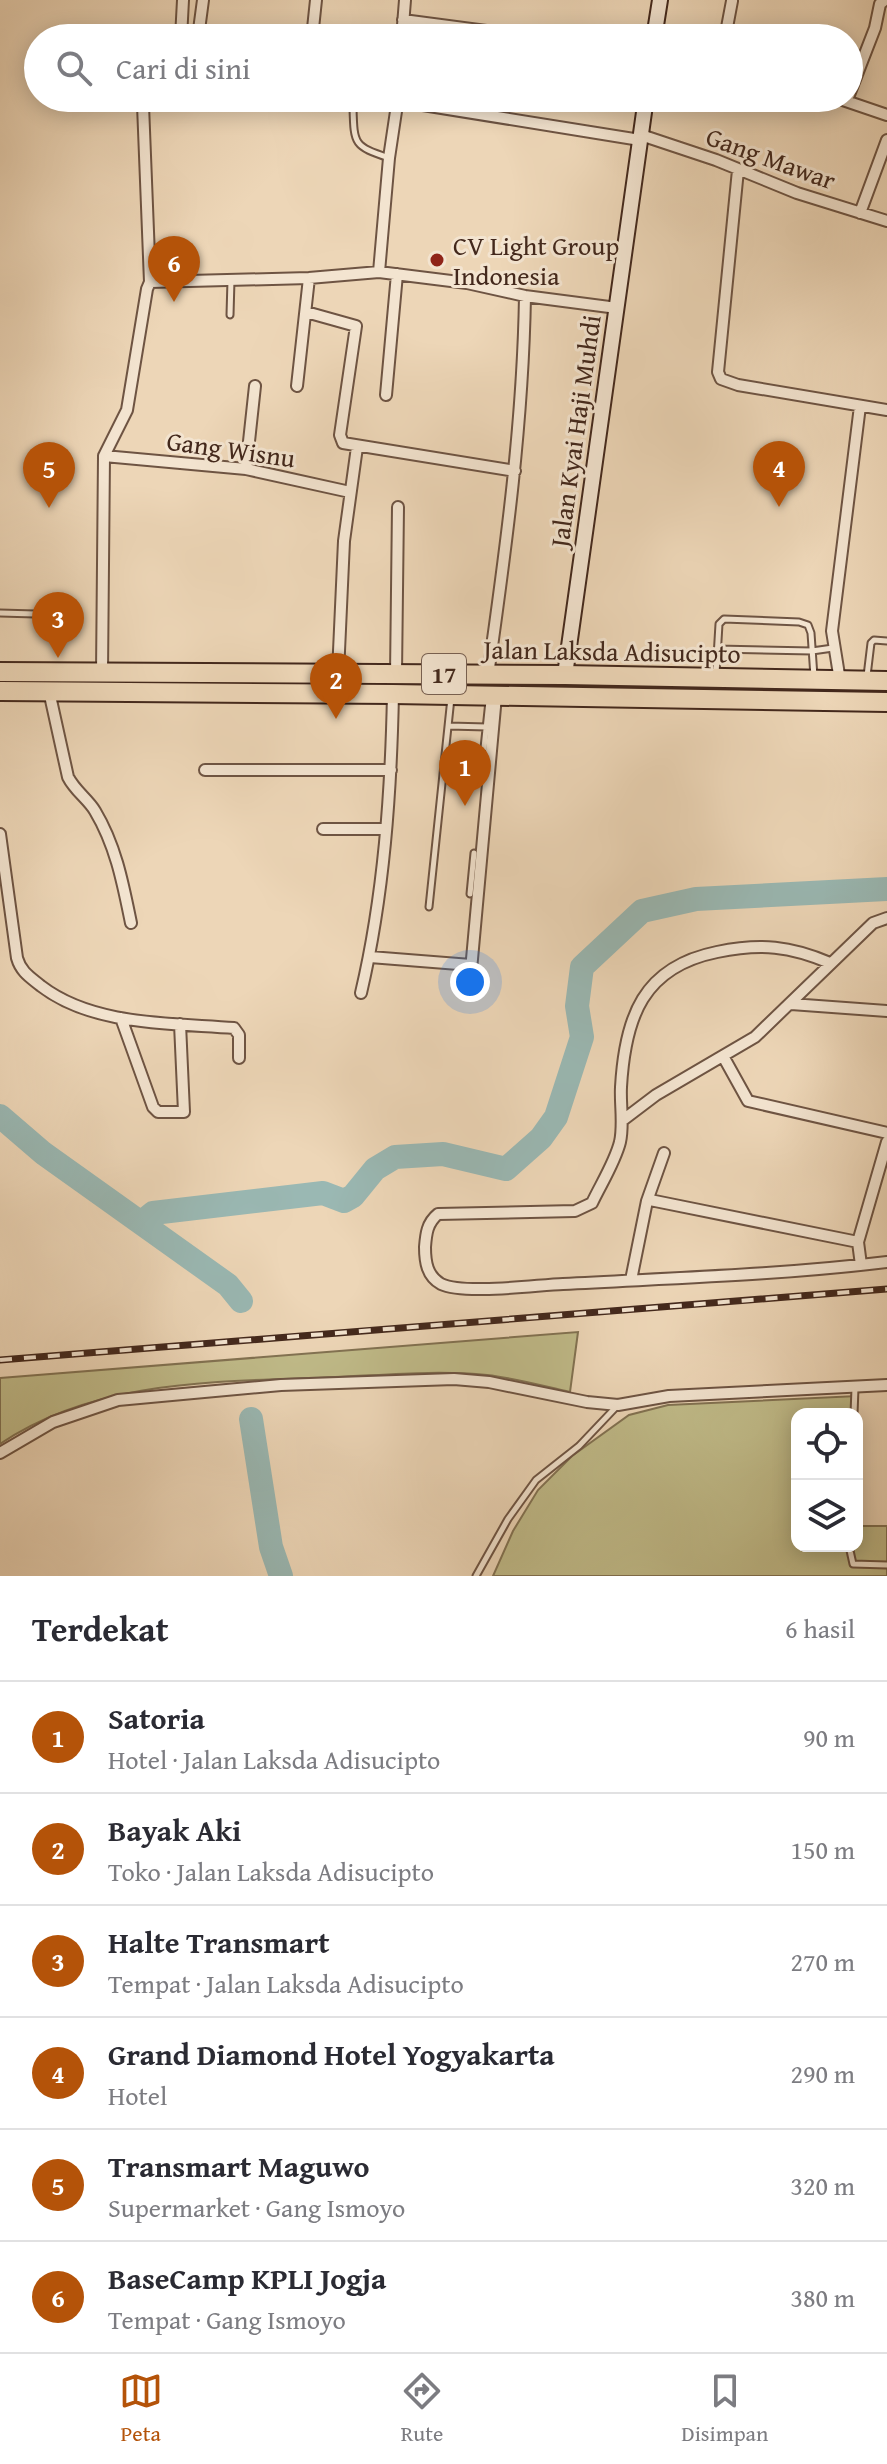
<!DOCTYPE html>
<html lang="id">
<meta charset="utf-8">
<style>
body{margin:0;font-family:"Gentium Book Plus",serif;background:#f2f2f3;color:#2b2b33}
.controls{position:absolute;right:24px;bottom:24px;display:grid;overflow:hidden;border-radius:16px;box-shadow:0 4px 20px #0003}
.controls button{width:72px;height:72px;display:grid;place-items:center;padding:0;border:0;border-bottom:2px solid #e1e1e2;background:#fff;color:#2b2b33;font:40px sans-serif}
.you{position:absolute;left:470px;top:982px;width:28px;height:28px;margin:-20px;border:6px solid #fff;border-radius:50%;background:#1a73e8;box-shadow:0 0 0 12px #1a73e833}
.badge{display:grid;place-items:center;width:52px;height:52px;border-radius:50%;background:#b45309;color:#fff;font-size:26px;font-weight:700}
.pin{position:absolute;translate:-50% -66px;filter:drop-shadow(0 2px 4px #0008)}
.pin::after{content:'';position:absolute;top:42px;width:28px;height:24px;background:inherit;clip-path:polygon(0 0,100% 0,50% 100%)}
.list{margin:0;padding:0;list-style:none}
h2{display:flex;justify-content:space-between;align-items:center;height:104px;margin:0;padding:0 32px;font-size:34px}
h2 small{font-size:26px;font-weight:400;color:#7c7c81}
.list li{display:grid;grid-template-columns:52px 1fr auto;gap:24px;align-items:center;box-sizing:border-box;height:112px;padding:0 32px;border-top:2px solid #e1e1e2}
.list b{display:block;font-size:30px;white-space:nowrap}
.list p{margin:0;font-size:26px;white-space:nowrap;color:#7c7c81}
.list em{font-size:26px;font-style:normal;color:#7c7c81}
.icon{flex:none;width:44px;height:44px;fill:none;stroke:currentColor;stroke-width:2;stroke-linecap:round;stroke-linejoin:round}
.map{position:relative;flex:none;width:887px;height:1576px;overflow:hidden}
.search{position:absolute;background:#fff;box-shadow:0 4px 20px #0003;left:24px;right:24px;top:24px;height:88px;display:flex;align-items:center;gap:20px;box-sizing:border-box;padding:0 28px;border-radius:44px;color:#7c7c81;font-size:30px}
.sheet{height:776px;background:#fff}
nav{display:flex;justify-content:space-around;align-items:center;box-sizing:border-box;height:112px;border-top:2px solid #e1e1e2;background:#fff;font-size:22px;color:#7c7c81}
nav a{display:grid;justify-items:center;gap:4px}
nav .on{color:#b45309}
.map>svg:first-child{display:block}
.green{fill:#c0bb89;stroke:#827252;stroke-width:2}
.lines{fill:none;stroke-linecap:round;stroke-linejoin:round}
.river{stroke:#9ab8b3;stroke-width:24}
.lane-casing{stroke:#6e5443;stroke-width:9}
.street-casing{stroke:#6e5443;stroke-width:14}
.secondary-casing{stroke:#43281c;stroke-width:18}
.highway-casing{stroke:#43281c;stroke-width:22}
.lane{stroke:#f3e4d0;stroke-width:5}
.street{stroke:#f3e4d0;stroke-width:10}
.secondary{stroke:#f3e4d0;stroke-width:14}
.highway{stroke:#edd6b7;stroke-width:18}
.rail-casing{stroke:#43281c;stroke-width:7}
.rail{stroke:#f3e4d0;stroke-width:4;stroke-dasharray:12;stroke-linecap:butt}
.poi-dot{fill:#8f2418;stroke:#f3e4d0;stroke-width:3}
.labels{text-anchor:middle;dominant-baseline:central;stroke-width:6;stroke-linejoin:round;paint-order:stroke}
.shield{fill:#f3e4d0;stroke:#786052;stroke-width:2}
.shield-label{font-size:24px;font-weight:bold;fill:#43281c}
.street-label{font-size:26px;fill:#43281c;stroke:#f3e4d0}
.poi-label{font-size:26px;fill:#43281c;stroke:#f3e4d0;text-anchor:start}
</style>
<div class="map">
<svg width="887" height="1576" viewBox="0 0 887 1576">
<rect width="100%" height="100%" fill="#edd6b7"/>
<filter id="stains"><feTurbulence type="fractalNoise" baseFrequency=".0025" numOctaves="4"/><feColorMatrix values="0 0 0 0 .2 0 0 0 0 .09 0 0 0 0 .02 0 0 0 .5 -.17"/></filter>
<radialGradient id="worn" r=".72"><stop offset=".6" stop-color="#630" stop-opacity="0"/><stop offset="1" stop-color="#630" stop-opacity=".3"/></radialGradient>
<path class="green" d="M578,1332L570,1392C543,1386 515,1378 487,1375C437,1370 385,1375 335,1377C221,1382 97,1378 0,1444V1378Z
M857,1396V1414H797V1546H857V1526H887V1576H493L513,1531L538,1490L572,1456L629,1415L668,1405Z"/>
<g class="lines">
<path class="river" d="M0,1116L43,1153L228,1285L241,1301
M142,1222L153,1213L323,1193L344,1201L353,1196L375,1169L395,1157L443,1154L506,1169L541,1138L556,1117L582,1037L577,1006L582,967L642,911L696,899L887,889
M251,1419L271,1547L281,1576"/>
<g class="lane-casing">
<path id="lane" d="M353,108C354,145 354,146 389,158
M230,315L231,280
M0,613L70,615
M717,649L812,651L833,648
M716,674L719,624L724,619L799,622L808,625L811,633L814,677
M867,676L871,643L874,640L887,641
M449,726L487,727
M484,748L489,701
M470,894L474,853
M429,907L451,698
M854,1414L855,1388
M849,1546L853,1564L887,1565
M476,1576L508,1519L536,1480L579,1446L617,1406"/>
</g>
<g class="street-casing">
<path id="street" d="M203,0L199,30V35L204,38
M403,20L539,38
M181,38L183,0
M312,38L316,0
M402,38L405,0
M725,38L732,1
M849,95L875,28L880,4L885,0
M837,98L887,115
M398,101L640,140
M641,135L716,160L797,193L887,221
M738,170L718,372L721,379L738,385L887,410
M860,213L887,140
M379,272L389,158L398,98
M150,282L309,278L379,272L467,283L525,296L617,308
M306,312L356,326L340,435L343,443L515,471
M297,386L309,278
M386,395L397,274
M104,456L246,469L350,492
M246,469L255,386
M102,673L104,456L127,410L147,289L150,282L143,105L145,100L172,98
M338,673L344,541L357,447
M396,674L398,507
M488,675C506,548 523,423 525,296
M840,681L832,631L860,406
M49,691L68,777C75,791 88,799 95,811C116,846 123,884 131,923
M205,770H391
M323,829H385
M0,834L17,958C21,972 30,977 41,986C93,1026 171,1023 234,1028L239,1035V1058
M370,957L471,965
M830,963C790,946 761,943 717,952C643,967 625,1017 621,1087C620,1105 624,1124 620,1142C615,1162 601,1184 592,1203L575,1211L438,1214C427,1223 426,1234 425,1247C425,1262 427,1276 441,1284C464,1295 536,1285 563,1284C671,1278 780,1275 887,1262
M470,981L496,696
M361,993C384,895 391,793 393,694
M791,1004L887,1011
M121,1018L153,1107L158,1112H184L180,1024
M723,1056L748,1101L887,1133
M623,1120L656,1095L755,1037L873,923L887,918
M650,1200L858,1242
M861,1265L858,1242L887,1142
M631,1280L647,1201L664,1153
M0,1453L53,1422L118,1400L281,1385L454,1379L489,1382L587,1402L618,1405L669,1396L887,1385"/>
</g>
<g class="secondary-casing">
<path id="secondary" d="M654,38L660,0
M565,675L646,98"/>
</g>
<g class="highway-casing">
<path id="highway" d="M0,672L565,675L887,681
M0,691L393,694L887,702"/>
</g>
<use href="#lane" class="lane"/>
<use href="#street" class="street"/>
<use href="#secondary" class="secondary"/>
<use href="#highway" class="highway"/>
<g class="rail-casing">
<path id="rail" d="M0,1360L887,1289"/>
</g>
<use href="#rail" class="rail"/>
</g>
<circle class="poi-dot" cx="437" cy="260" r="8"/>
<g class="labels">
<rect class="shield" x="422" y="654" width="44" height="40" rx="6"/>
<g class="shield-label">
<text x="444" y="674">17</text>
</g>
<g class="street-label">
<text transform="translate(771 158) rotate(20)">Gang Mawar</text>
<text transform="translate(575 431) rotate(-82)">Jalan Kyai Haji Muhdi</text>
<text transform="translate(231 449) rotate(8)">Gang Wisnu</text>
<text transform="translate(612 651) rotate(1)">Jalan Laksda Adisucipto</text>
</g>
<g class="poi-label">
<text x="453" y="245">CV Light Group<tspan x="453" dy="30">Indonesia</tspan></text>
</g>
</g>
<rect width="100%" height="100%" filter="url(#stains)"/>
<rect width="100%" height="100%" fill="url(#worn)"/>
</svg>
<div class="controls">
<button><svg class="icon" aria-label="locate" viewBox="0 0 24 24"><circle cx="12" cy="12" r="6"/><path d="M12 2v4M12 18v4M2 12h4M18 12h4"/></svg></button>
<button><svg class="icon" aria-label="layers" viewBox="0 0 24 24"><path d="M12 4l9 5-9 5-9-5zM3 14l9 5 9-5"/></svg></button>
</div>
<div class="you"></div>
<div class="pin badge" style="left:465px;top:806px">1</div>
<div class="pin badge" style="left:336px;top:719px">2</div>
<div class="pin badge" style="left:58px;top:658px">3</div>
<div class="pin badge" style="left:779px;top:507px">4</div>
<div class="pin badge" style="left:49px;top:508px">5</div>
<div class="pin badge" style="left:174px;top:302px">6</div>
<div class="search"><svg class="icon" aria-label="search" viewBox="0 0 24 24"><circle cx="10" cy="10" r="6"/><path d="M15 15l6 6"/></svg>Cari di sini</div>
</div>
<section class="sheet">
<h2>Terdekat<small>6 hasil</small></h2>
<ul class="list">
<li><span class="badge">1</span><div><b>Satoria</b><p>Hotel · Jalan Laksda Adisucipto</p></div><em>90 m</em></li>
<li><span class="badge">2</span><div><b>Bayak Aki</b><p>Toko · Jalan Laksda Adisucipto</p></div><em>150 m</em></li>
<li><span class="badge">3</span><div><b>Halte Transmart</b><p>Tempat · Jalan Laksda Adisucipto</p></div><em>270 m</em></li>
<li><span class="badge">4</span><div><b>Grand Diamond Hotel Yogyakarta</b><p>Hotel</p></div><em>290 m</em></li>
<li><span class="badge">5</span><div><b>Transmart Maguwo</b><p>Supermarket · Gang Ismoyo</p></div><em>320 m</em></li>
<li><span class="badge">6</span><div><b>BaseCamp KPLI Jogja</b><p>Tempat · Gang Ismoyo</p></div><em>380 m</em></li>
</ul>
</section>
<nav>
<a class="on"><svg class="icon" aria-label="map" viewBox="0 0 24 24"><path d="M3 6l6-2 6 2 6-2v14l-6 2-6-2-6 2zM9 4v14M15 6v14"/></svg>Peta</a>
<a><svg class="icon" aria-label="directions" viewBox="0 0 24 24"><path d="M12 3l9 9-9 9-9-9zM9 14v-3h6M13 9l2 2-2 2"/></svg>Rute</a>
<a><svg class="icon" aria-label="saved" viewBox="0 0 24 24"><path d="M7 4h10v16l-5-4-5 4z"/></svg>Disimpan</a>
</nav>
